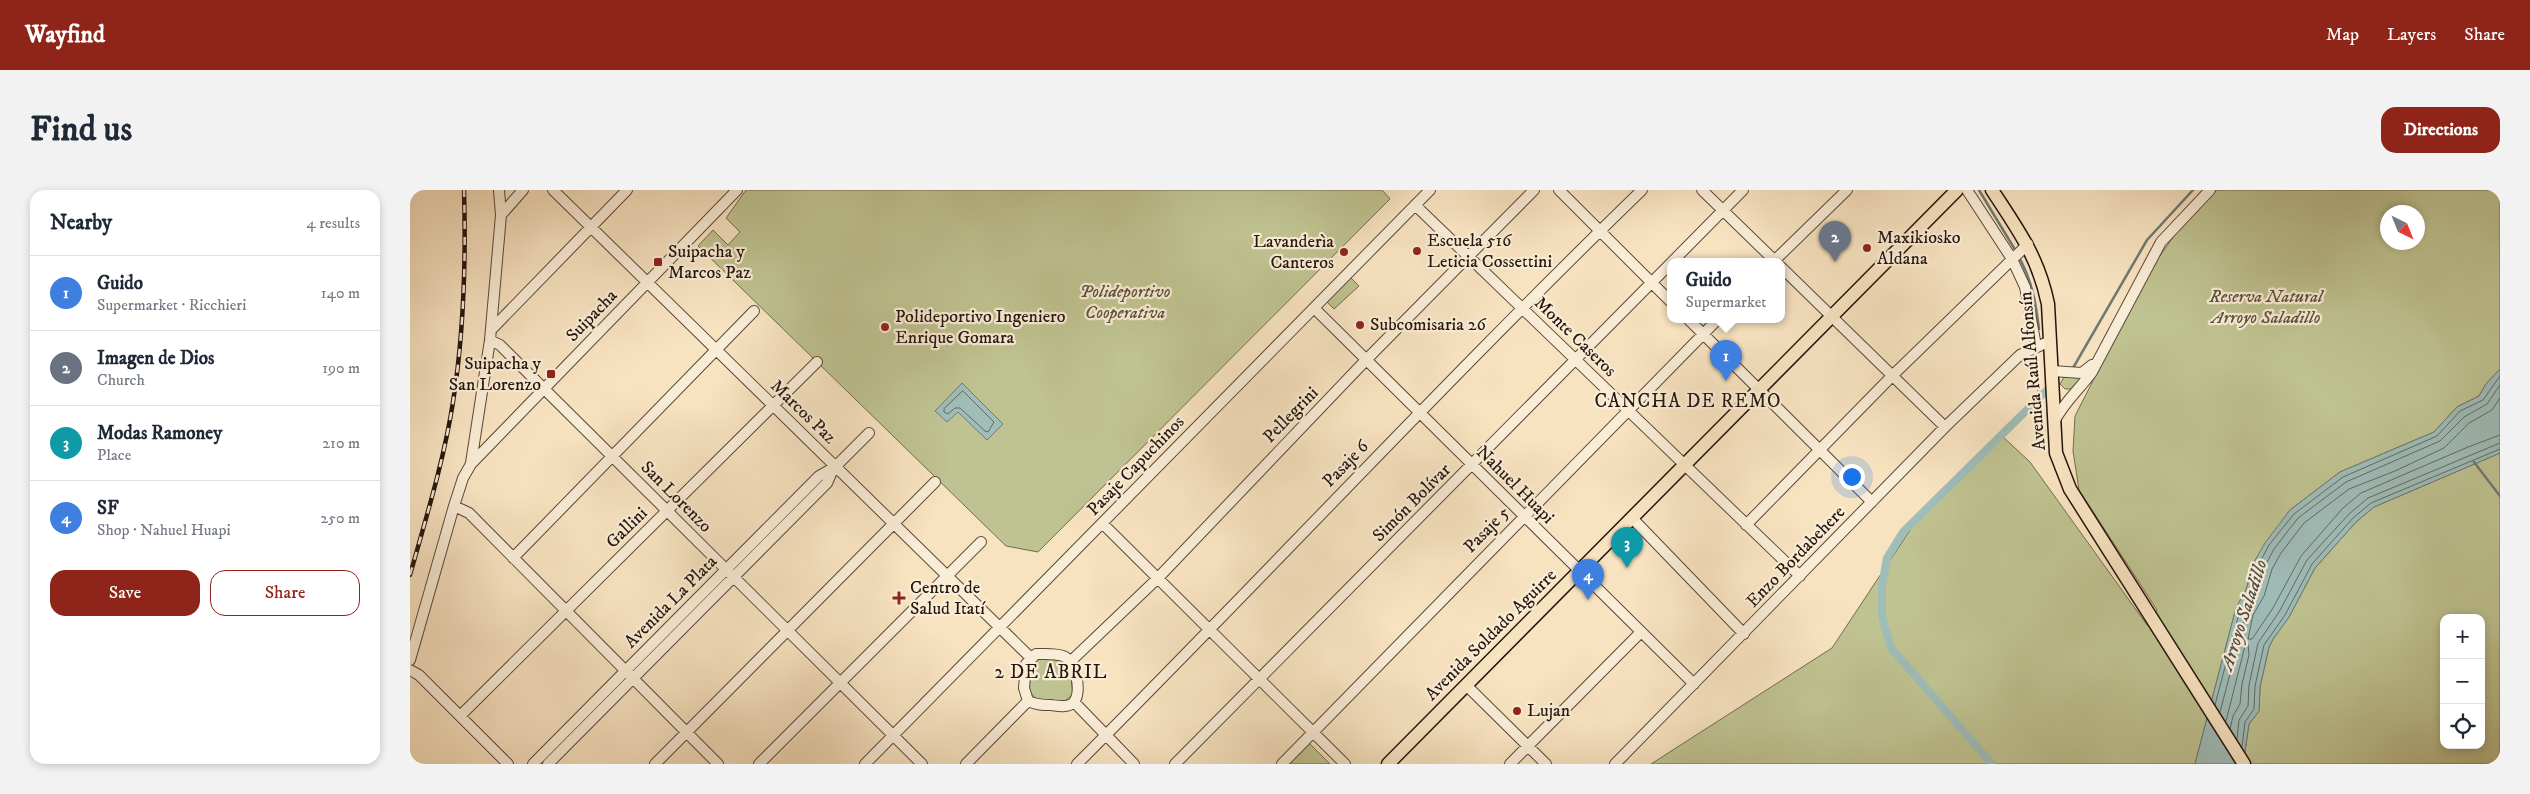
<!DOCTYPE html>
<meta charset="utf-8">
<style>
body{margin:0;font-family:"IM FELL DW Pica",serif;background:#f2f2f3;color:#1f2937}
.controls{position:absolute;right:15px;bottom:15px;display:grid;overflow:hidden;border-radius:10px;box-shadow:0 2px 8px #0003}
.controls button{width:45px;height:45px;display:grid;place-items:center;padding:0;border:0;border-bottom:1px solid #e0e1e3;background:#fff;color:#1f2937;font:25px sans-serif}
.compass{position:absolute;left:1970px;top:15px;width:45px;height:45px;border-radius:50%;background:#fff;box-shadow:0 2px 8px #0003;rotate:137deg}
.you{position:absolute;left:1441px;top:286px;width:18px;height:18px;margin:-12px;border:4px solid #fff;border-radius:50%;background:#1a73e8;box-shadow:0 0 0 8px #1a73e833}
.badge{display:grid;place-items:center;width:32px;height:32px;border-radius:50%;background:#8f2418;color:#fff;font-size:16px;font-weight:700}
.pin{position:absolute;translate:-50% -41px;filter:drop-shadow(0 1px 2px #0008)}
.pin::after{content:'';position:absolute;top:26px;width:18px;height:15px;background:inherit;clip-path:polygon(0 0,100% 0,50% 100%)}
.popup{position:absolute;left:1257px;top:68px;width:118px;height:65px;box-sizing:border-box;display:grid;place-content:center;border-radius:10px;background:#fff;filter:drop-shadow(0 1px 4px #0005);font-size:16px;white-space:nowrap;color:#747a83}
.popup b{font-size:19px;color:#1f2937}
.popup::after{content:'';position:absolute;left:50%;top:100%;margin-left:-10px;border:10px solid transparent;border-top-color:#fff}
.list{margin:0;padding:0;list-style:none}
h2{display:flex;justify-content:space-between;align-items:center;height:65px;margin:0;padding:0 20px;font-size:21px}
h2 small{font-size:16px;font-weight:400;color:#747a83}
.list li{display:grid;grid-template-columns:32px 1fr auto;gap:15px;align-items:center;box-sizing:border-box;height:75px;padding:0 20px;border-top:1px solid #e0e1e3}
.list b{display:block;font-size:19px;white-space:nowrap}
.list p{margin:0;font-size:16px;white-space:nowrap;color:#747a83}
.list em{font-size:16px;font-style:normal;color:#747a83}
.actions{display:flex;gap:10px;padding:15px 20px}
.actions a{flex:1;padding:11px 0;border:1px solid #8f2418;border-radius:15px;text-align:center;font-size:18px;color:#8f2418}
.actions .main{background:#8f2418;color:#fff}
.icon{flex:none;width:28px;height:28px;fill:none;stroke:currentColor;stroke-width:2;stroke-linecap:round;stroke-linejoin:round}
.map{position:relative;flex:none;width:2090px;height:574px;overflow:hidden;border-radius:15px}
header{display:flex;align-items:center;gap:30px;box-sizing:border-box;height:70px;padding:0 25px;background:#8f2418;color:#fff}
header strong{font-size:24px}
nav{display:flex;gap:28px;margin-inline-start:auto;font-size:18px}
.intro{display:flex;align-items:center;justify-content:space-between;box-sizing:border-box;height:120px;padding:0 30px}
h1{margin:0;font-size:35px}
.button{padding:12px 22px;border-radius:15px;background:#8f2418;color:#fff;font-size:18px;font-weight:700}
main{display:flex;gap:30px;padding:0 30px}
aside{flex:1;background:#fff;border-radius:15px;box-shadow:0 2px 8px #0003}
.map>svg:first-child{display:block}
.green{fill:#bfc391;stroke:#726c4f;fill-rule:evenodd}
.water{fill:#9fbdb9;stroke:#6e7a74}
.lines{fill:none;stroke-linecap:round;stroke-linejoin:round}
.shore{stroke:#626963;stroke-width:1}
.stream{stroke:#6e7a74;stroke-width:2.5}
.canal{stroke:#9fbdb9;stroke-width:8}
.minor-casing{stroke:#5a483a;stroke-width:12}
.major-casing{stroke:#25150d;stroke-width:15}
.minor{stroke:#faedd7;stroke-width:10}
.major{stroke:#f8e3c1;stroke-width:12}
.rail-casing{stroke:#25150d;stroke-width:4.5}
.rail{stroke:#faedd7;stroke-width:2.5;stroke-dasharray:8;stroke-linecap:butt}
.poi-dot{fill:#8f2418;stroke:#faedd7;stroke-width:2}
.labels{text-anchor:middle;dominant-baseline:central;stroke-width:4.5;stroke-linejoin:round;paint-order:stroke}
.poi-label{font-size:18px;fill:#25150d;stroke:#faedd7;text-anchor:start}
.park-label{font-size:18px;font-style:italic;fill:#5b523b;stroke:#faedd7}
.street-label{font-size:18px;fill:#25150d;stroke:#faedd7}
.neighbourhood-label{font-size:19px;letter-spacing:1px;fill:#25150d;stroke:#faedd7}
.water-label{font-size:19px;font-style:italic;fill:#505049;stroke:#faedd7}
</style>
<header>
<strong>Wayfind</strong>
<nav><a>Map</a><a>Layers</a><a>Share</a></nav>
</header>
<div class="intro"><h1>Find us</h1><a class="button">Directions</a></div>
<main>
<aside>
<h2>Nearby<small>4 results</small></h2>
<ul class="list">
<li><span class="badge" style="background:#3f7fe0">1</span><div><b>Guido</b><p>Supermarket · Ricchieri</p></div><em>140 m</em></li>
<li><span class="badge" style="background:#6b7280">2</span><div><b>Imagen de Dios</b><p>Church</p></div><em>190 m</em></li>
<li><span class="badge" style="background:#0f9aa8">3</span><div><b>Modas Ramoney</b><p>Place</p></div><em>210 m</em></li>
<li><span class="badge" style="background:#3f7fe0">4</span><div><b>SF</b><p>Shop · Nahuel Huapi</p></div><em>250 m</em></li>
</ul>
<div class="actions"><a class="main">Save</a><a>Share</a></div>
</aside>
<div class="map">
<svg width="2090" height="574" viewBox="0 0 2090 574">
<rect width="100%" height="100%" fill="#f8e3c1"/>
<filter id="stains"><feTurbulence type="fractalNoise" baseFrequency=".004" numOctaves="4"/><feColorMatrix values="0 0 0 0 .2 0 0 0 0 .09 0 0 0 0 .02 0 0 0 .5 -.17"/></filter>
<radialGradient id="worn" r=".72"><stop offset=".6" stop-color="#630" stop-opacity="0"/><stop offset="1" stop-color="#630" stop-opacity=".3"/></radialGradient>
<path class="green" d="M336,0H972L980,9L628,362L596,356L288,56L303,40L318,55L330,42L316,28Z
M1807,0H2090V179L2076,194L2069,206L2047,217L2024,242L1930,282L1880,320L1844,372L1836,400L1826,418L1785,574H1241L1422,458L1508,328L1590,244L1620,272L1737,435L1747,420L1669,300L1663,261L1665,226L1738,83L1773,33ZM1978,22H2008V52H1978Z
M939,86L949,96L924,119L915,110Z
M1674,186L1663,199H1655L1650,194L1654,187Z
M2090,263V574H1833L1839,534L1849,521L1850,497L1859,457L1863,449L1879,427L1905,378L1946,332L1964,317ZM2034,428H2071V555H2034Z
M649,468L660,479L663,504L655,511L627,510L619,501V477L628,469Z
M899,553L920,574H878Z"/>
<path class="water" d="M2090,179V263L1964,317L1946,332L1905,378L1879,427L1863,449L1859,457L1850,497L1849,521L1839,534L1833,574H1785L1826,418L1836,400L1844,372L1855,353L1880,320L1930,282L2024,242L2047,217L2069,206L2076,194Z
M552,193L593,234L577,250L548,222L537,232L525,221Z"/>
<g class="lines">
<path class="shore" d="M553,201L584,232L578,242L575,241L550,218H545L538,224L534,222V219Z
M2090,208L2082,220L2059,233L2034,258L1985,281L1939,299L1894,333L1871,363L1862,379L1854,406L1843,425L1838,449H1842L1863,418L1891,366L1933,318L1951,303L2058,257L2090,245
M1805,515L1830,420L1841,402L1849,374L1859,355L1884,324L1933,287L2027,246L2050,221L2073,210L2090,186
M1810,522L1836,423L1847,404L1855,376L1864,359L1888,328L1936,292L2030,251L2054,227L2077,214L2090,195
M1816,531L1835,456L1838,454L1839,465L1832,494L1830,514L1823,526L1820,539
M1827,549L1829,530L1838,516L1839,495L1848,453L1869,422L1897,370L1939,324L1958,308L2090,253
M1832,557L1835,532L1844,519L1845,496L1854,455L1875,425L1902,374L1943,328L1961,313L2090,259"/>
<path class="stream" d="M1569,0L1604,58
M1609,67C1622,91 1626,113 1629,139
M1625,165L1629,208
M1663,178L1737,50L1783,0
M2064,272L2090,306"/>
<path class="canal" d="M1582,574L1481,458L1472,427V396L1477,368L1493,342L1636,201"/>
<g class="minor-casing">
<path id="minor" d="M143,0L620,467
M1149,0L1261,112
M1292,0L1366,72
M1557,0L1602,69L1615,97L1626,156
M1005,15L1390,386
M91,25L113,0
M1262,72L1333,0
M1363,72L1437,0
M1371,77L1535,237
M904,118L1284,494
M1279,130L1462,312
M81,140L217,0
M80,150L90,155L512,574
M1642,181L1672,183L1682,175
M1644,232C1654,212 1669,200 1682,182L1751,52L1800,0
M61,273L80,150L91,25L89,0
M44,316L59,323L308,574
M1222,328L1334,444
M693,334L935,574
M1336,335L1482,186L1618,54
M103,368L344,121
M626,464C634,464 645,463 653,466C666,470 673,504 663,513C657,518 648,516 641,515C633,515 626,515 618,511L614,498L616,474Z
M0,470L44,316L53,288L61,274L327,0
M661,471L748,388L956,170L1124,0
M0,480L9,485L98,574
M1056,495L1136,574
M664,512L724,574
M50,526L407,172
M123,574L409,286L425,277L459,243
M138,574L417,293L424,277
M245,574L525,292
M349,574L571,352
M455,574L1020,0
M556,574L618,511
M667,574C857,384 1039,187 1232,0
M765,574L1261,73
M872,574L1307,130
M1100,574L1230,443
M1205,574L1535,237L1610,165L1640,151"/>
</g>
<g class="major-casing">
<path id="major" d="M1582,0C1608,40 1628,66 1638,114L1646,263L1660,299L1834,574
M978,574L1547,0"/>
</g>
<use href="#minor" class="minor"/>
<use href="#major" class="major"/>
<g class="rail-casing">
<path id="rail" d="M0,385C16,328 34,270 43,212C54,142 56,70 54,0"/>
</g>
<use href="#rail" class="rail"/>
</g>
<g class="poi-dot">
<circle cx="1457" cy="58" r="5"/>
<circle cx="1007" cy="61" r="5"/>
<circle cx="934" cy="62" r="5"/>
<rect x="243" y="67" width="10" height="10" rx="2.5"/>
<circle cx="950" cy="135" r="5"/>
<circle cx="475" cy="137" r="5"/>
<rect x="136" y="179" width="10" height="10" rx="2.5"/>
<path d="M486.5 400.5h5v5h5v5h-5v5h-5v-5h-5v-5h5z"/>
<circle cx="1107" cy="521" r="5"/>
</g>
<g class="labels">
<g class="poi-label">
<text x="1467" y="48">Maxikiosko<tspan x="1467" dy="21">Aldana</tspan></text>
<text x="1017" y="51">Escuela 516<tspan x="1017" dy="21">Leticia Cossettini</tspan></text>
<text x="924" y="52" text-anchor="end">Lavanderìa<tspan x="924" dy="21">Canteros</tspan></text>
<text x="258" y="62">Suipacha y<tspan x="258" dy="21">Marcos Paz</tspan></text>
<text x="485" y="127">Polideportivo Ingeniero<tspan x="485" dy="21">Enrique Gomara</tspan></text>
<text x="960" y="135">Subcomisaria 26</text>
<text x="131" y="174" text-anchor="end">Suipacha y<tspan x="131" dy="21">San Lorenzo</tspan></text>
<text x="500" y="398">Centro de<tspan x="500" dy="21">Salud Itatí</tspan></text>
<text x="1117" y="521">Lujan</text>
</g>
<g class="park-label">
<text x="715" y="102">Polideportivo<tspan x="715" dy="21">Cooperativa</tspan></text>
<text x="1856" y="107">Reserva Natural<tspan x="1856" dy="21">Arroyo Saladillo</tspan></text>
</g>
<g class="street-label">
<text transform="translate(182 126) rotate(-46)">Suipacha</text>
<text transform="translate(1165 147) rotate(44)">Monte Caseros</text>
<text transform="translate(1623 181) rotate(-95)">Avenida Raúl Alfonsín</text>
<text transform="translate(393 222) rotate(44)">Marcos Paz</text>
<text transform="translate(881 225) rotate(-46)">Pellegrini</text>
<text transform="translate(936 274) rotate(-46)">Pasaje 6</text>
<text transform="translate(726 276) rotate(-46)">Pasaje Capuchinos</text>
<text transform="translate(1105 295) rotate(45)">Nahuel Huapi</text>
<text transform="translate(266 307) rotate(45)">San Lorenzo</text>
<text transform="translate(1002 313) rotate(-45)">Simón Bolívar</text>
<text transform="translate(217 338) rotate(-45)">Gallini</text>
<text transform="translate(1077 340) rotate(-46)">Pasaje 5</text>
<text transform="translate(1386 367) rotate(-46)">Enzo Bordabehere</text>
<text transform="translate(261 412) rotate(-45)">Avenida La Plata</text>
<text transform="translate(1081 445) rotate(-45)">Avenida Soldado Aguirre</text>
</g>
<g class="neighbourhood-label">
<text x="1278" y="211">CANCHA DE REMO</text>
<text x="641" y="482">2 DE ABRIL</text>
</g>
<g class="water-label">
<text transform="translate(1834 425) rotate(-72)">Arroyo Saladillo</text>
</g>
</g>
<rect width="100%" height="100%" filter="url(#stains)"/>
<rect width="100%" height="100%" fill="url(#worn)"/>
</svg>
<div class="controls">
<button>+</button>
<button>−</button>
<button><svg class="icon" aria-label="locate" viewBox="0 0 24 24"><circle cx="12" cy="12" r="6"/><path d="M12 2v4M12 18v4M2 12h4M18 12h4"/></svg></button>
</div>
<svg class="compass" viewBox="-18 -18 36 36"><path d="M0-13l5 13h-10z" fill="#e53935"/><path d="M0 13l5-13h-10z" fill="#747a83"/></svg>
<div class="you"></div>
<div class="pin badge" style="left:1316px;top:191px;background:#3f7fe0">1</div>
<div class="popup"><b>Guido</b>Supermarket</div>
<div class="pin badge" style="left:1425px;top:72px;background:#6b7280">2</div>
<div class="pin badge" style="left:1217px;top:378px;background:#0f9aa8">3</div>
<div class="pin badge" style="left:1178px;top:410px;background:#3f7fe0">4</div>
</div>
</main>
